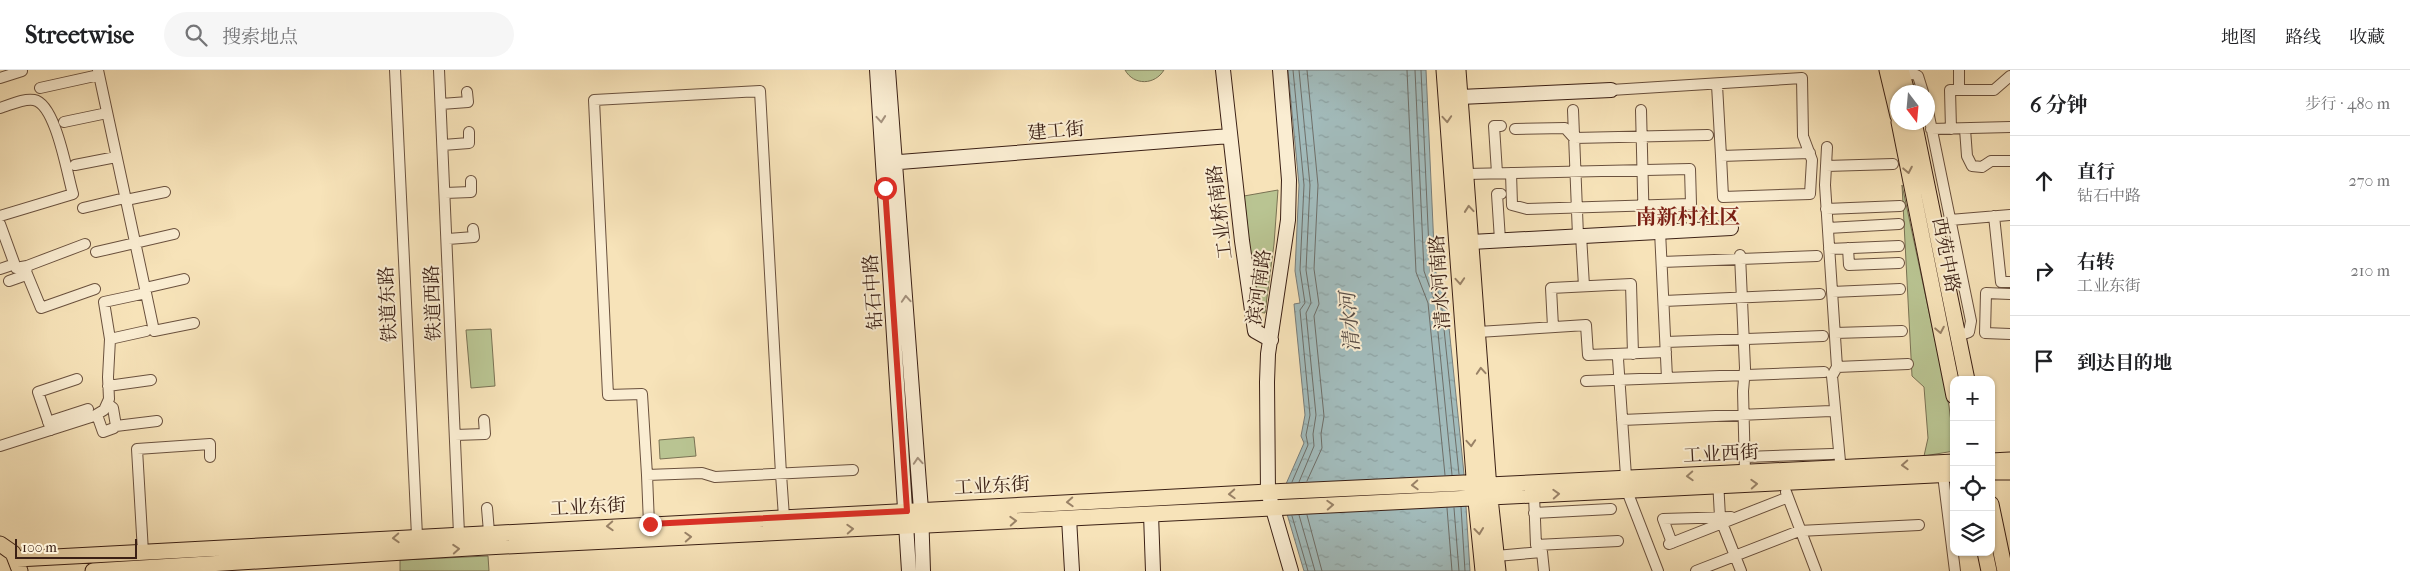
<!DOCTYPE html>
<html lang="zh">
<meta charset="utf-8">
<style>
body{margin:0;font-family:"IM FELL French Canon","Noto Serif SC",serif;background:#f6f6f6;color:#202124}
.controls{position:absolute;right:15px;bottom:15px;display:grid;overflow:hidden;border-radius:10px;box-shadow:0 1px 4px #0004}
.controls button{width:45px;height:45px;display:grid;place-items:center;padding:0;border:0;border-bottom:1px solid #e0e0e0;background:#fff;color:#202124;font:25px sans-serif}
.compass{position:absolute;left:1890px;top:15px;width:45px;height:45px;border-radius:50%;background:#fff;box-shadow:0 1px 4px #0004;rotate:164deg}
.scale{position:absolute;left:15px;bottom:12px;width:122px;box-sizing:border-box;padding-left:5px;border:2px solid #3b2015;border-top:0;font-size:14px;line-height:18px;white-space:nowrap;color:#3b2015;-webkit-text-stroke:4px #faedd2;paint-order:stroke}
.stop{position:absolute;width:15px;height:15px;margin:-11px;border:4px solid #d93025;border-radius:50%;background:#fff}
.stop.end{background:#d93025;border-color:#fff;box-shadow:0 1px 5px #0008}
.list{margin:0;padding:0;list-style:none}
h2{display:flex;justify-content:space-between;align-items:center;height:65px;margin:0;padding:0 20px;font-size:21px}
h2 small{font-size:16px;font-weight:400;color:#757577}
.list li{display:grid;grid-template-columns:32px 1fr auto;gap:15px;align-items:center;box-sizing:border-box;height:90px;padding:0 20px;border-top:1px solid #e0e0e0}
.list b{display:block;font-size:19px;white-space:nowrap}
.list p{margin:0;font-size:16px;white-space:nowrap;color:#757577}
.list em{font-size:16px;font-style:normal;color:#757577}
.icon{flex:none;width:28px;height:28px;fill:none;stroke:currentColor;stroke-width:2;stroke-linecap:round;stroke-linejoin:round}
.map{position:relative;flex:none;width:2010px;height:501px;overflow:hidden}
header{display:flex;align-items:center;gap:30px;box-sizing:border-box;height:70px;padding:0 25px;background:#fff;border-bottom:1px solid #e0e0e0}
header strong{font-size:24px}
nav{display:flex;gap:28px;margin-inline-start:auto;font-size:18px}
.search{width:350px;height:45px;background:#f6f6f6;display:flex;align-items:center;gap:12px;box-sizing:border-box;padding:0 18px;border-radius:28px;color:#757577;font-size:19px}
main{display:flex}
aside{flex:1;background:#fff}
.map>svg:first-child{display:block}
.green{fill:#b9c492;stroke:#7a7254}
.water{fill:url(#water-ripples);stroke:#797d79}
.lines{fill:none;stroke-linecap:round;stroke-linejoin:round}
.shore{stroke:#6e6e68;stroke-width:1}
.street-casing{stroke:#6a513e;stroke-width:12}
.secondary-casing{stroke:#3b2015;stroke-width:16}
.primary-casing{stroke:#3b2015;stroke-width:17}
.street{stroke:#faedd2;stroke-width:10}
.secondary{stroke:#faedd2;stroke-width:14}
.primary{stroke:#f7e3b9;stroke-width:15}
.oneway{stroke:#a4917d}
.oneway2{stroke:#998267}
.route{stroke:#d93025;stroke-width:6}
.labels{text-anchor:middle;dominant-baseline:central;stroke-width:4;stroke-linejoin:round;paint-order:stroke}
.street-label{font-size:19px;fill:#3b2015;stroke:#faedd2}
.water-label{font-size:20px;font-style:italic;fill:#5a4e47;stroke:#faedd2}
.quarter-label{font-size:21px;font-weight:bold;fill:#7a1f14;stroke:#faedd2}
</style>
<header>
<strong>Streetwise</strong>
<div class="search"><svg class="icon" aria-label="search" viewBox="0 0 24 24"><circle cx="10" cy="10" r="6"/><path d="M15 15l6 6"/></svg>搜索地点</div>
<nav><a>地图</a><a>路线</a><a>收藏</a></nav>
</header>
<main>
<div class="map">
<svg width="2010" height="501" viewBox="0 0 2010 501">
<defs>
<pattern id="water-ripples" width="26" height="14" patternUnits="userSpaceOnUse" patternTransform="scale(1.25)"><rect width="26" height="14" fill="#a2bbbb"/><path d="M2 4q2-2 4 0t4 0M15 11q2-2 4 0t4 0" fill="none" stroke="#8ca0a0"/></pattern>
</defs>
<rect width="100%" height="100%" fill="#f7e3b9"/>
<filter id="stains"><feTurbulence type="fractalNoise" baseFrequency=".004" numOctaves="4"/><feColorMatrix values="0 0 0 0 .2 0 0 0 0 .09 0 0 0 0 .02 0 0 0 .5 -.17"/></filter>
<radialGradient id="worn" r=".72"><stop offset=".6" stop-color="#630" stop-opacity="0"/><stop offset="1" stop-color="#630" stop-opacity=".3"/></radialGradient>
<path class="green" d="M1125,0H1164C1155,15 1134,16 1125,0Z
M1902,115L1949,336L1954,377V381L1924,386L1928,368L1924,317L1912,306Z
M1278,120L1274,174L1265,243L1257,242L1244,126Z
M491,259L495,316L471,318L466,260Z
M694,367L696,386L660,389L659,370Z
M488,486L489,501H400V490Z"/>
<path class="water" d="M1288,0H1426L1435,200L1446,228L1464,404L1470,501H1304L1287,444L1286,414L1304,373L1301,366L1305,345L1294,234L1300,233L1295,201L1299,115Z"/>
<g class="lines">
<path class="shore" d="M1307,0L1318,115L1314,199L1319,234L1314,246L1324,346L1321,364L1322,378L1307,411
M1407,0L1416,202L1428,233L1445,405
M1415,0L1424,201L1435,232L1452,405
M1421,0L1430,201L1441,230L1459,404
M1292,412L1308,375L1306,365L1310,345L1300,240L1305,233L1300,200L1304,115L1293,0
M1299,412L1314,376L1313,364L1316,345L1306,243L1311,233L1306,200L1310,115L1299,0
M1461,437L1465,501
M1447,438L1452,501
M1454,438L1459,501
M1299,445L1315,501
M1307,445L1322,501
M1292,446L1308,501"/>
<g class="street-casing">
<path id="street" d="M395,0L417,466
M439,0L459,464
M1959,0V20H1994L2010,6
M1903,5L1914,4L1918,6L1923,22
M0,8L22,1
M1717,15L1721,86
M40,18L99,5
M1611,20L1802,8L1803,66L1812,90L1810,124L1723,127L1721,86L1810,83
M441,34L468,32L467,22
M0,38C10,35 24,28 34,30C56,34 67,104 73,124L0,146
M1573,40L1578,166
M1641,40L1644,162
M1928,41L1971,251L1969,262L1958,266
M64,52L107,43
M1515,59L1565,58L1574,68L1708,65
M1931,59L2010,57
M1951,59L1950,20H1959
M1965,59L1967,86L1972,96L1982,97L1991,91H2010
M443,75L469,73V62
M1827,77L1825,115L1837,297L1832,306L1841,402
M75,95L116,87
M1826,96L1893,94
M1497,103L1494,56H1501
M1466,104L1690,99L1691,134L1527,139L1512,135L1511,103
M445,123L471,122V111
M126,130L165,122
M83,138L125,128
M1826,139L1900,136
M1994,146L2001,212H2010
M1950,150L2010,145
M0,154L16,198L27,196
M1828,158L1899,154
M1660,161L1667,308
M1581,165L1584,216
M448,169L474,167L473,159
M1500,170L1497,124H1501
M1848,178L1849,195L1899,193
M1829,179L1899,176
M96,182L174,164
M1740,185L1745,298L1743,321L1745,403
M1662,192L1817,186
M0,199L9,196
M27,204L41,238L95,219
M9,211L26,205L27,196L85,174
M145,218L184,209
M1832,222L1900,219
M146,223L154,261L194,253
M2010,224L1986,223L1985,263L2010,264
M1664,231L1820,224
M1553,257L1551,218L1631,214L1633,284
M1478,262L1586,255L1588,285L1666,282
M1835,263L1902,261
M110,269L146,261
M1666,272L1823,266
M1618,289L1627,421L1658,501
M1837,297L1908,294
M1586,311L1824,302
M108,316L151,310
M108,334L113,338L116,356L157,351
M97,345L103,362L114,358
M1622,350L1831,341
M48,352L88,339
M51,360L38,322L77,309
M455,365L485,364L484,350
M0,376L94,346L104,340L109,329L108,307L110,269L104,232L146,223L98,0
M1745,387L1832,384
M647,405L649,454
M1943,405L1955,501
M1718,410L1720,447
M1786,422L1816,501
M1534,425L1536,475L1618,471
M487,438L489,462
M1534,443L1611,439
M784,447L781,404L760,21L594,30L608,325L642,324L647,405L702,403L715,407L853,400
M1722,453L1741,501
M1672,473L1663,449L1731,447
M1669,474L1786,428
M143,482L137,379L210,374V387
M1496,486L1542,482L1544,501
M1696,501L1799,461L1919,455"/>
</g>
<g class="secondary-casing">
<path id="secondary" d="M877,0L909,501
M888,0L921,440L923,501
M1223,0L1242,171L1255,261L1271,270
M1280,0L1289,110L1288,150L1268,284L1267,312L1268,422L1291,501
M1460,27L1611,20
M887,93L1230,66
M1471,172L1731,158
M1151,444L1153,501
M1069,448L1072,501"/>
</g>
<g class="primary-casing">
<path id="primary" d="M1444,0L1475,421L1483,501
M1458,0L1489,419L1498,501
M1887,0L1898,46
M1901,0L1907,22
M1899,52L1954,326
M1914,52L1967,310
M1991,391L2010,390
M1991,402H2010
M1991,434L2005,501
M0,474L13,483L20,501
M1985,482L1989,501
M17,489L1268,422L1464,413L1489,415L1954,392
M93,501L486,477L1954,404"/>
</g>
<use href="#street" class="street"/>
<use href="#secondary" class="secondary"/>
<use href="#primary" class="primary"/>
</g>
<defs><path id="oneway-chevron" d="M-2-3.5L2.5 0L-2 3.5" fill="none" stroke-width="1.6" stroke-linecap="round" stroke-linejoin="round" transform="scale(1.25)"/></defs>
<g class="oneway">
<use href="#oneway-chevron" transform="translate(881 49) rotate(85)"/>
<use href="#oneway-chevron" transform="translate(906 229) rotate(-94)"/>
<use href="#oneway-chevron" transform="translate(918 391) rotate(-94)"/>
</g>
<g class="oneway2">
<use href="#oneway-chevron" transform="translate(1447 49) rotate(86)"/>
<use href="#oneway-chevron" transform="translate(1908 100) rotate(79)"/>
<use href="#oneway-chevron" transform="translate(1469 139) rotate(-95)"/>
<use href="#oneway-chevron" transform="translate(1460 211) rotate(86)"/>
<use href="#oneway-chevron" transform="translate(1940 260) rotate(79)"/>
<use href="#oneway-chevron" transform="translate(1481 301) rotate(-94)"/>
<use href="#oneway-chevron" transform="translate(1471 373) rotate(86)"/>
<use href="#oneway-chevron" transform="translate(1905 395) rotate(177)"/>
<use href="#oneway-chevron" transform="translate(1690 406) rotate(177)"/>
<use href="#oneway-chevron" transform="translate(1754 414) rotate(-3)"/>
<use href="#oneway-chevron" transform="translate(1415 415) rotate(177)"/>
<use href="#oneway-chevron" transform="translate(1232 424) rotate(177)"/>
<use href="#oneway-chevron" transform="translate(1556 424) rotate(-3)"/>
<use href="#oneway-chevron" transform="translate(1070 432) rotate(177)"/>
<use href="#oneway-chevron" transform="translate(1330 435) rotate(-3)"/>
<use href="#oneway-chevron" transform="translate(1013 451) rotate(-3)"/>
<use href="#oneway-chevron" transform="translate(610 456) rotate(177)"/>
<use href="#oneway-chevron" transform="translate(850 459) rotate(-3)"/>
<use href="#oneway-chevron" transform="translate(1479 461) rotate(84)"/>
<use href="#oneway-chevron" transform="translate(688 467) rotate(-3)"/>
<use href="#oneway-chevron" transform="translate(396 468) rotate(177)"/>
<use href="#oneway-chevron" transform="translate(456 479) rotate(-4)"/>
</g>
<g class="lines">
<path class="route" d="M650,454L907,441L885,118"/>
</g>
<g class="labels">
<g class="street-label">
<text transform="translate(1056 61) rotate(-5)">建工街</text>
<text transform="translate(1220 142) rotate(-97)">工业桥南路</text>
<text transform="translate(1946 185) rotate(79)">西苑中路</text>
<text transform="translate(1440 212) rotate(-94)">清水河南路</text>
<text transform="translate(1259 217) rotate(-82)">滨河南路</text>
<text transform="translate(873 222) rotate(-94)">钻石中路</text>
<text transform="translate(433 233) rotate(-92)">铁道西路</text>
<text transform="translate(388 234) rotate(-93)">铁道东路</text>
<text transform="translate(1721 384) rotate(-3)">工业西街</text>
<text transform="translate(992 416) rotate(-3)">工业东街</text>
<text transform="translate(588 437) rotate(-3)">工业东街</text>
</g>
<g class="water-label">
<text transform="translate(1350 252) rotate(-95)">清水河</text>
</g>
<g class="quarter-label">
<text x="1688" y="147">南新村社区</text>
</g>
</g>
<rect width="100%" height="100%" filter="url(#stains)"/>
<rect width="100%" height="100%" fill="url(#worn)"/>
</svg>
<div class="controls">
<button>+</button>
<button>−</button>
<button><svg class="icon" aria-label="locate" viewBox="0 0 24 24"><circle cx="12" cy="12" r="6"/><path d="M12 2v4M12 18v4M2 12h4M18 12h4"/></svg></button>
<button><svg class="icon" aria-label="layers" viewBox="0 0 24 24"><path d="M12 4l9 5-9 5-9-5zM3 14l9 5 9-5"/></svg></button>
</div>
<svg class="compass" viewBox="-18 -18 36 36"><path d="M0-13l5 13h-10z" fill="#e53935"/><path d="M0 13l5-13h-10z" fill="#757577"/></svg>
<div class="scale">100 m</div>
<div class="stop" style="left:885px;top:118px"></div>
<div class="stop end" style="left:650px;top:454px"></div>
</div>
<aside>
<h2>6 分钟<small>步行 · 480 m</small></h2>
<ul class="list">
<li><svg class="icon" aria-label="ahead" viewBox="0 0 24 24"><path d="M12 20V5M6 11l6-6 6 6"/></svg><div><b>直行</b><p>钻石中路</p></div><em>270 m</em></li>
<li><svg class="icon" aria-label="right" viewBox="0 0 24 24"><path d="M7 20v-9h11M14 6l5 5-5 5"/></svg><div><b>右转</b><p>工业东街</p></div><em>210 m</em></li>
<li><svg class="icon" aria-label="arrive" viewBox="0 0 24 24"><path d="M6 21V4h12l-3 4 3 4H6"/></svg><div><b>到达目的地</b></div></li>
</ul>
</aside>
</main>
